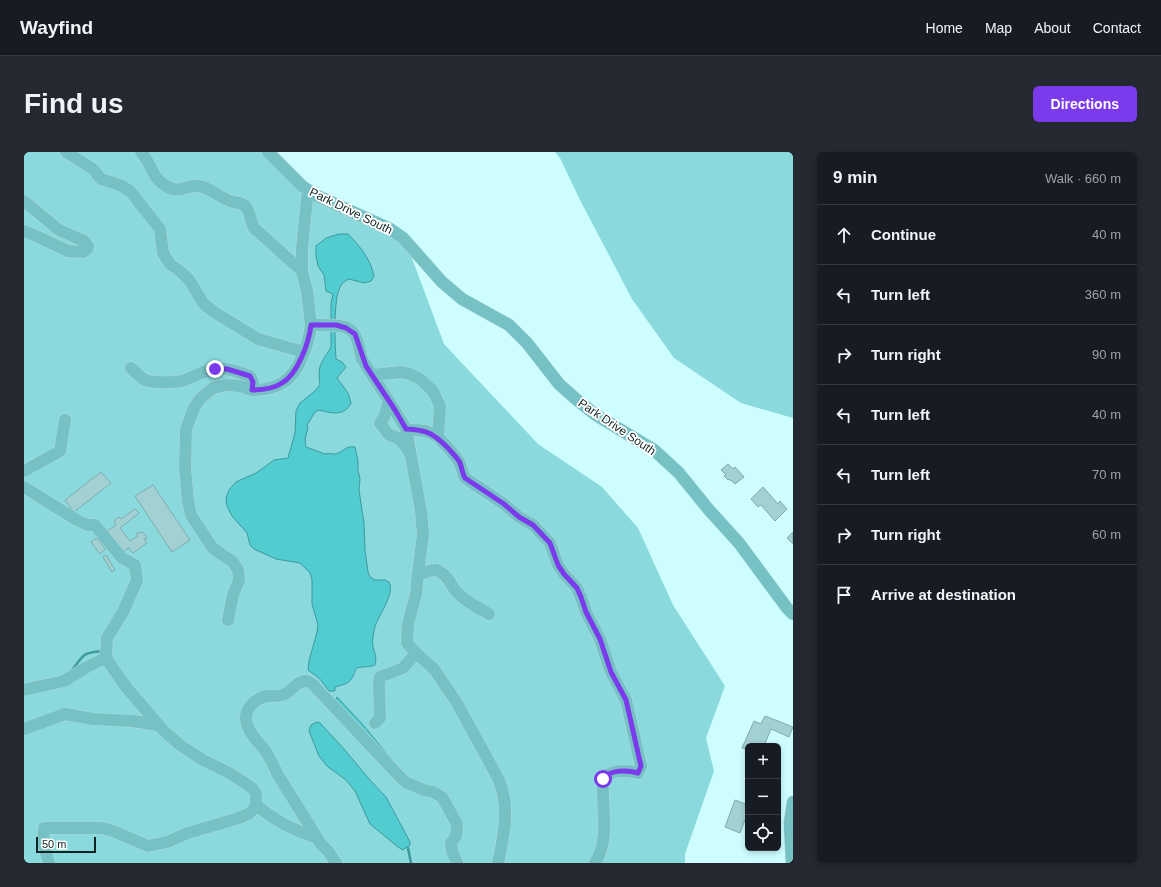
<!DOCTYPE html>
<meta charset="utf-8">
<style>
body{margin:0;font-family:Helvetica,sans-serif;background:#242831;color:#f1f3f6}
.controls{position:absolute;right:12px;bottom:12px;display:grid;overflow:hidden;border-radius:6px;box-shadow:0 2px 6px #0003}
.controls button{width:36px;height:36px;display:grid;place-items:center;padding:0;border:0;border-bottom:1px solid #363941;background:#171b24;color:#f1f3f6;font:20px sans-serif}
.scale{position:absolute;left:12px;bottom:10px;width:60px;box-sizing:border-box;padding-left:4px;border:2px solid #102323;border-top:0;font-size:11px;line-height:14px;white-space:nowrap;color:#102323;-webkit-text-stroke:3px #fff;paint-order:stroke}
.stop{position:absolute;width:12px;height:12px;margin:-9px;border:3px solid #7c3aed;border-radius:50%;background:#fff}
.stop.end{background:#7c3aed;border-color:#fff;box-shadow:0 1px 4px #0008}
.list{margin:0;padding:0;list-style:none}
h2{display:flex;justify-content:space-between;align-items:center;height:52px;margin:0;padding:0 16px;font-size:17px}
h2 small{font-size:13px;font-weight:400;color:#9ea1a6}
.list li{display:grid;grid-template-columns:26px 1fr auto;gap:12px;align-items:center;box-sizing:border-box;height:60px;padding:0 16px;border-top:1px solid #363941}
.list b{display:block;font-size:15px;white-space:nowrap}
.list em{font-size:13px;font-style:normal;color:#9ea1a6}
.icon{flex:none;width:22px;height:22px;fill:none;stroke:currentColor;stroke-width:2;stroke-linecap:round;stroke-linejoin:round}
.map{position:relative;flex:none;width:769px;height:711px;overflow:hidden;border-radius:6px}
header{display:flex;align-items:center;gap:24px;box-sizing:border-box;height:56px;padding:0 20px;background:#171b24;border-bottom:1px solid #363941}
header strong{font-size:19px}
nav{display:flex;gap:22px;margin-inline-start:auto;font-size:14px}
.intro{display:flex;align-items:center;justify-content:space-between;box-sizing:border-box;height:96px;padding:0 24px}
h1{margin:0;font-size:28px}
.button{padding:10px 18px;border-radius:6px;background:#7c3aed;color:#fff;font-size:14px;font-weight:700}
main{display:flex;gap:24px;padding:0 24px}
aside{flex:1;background:#171b24;border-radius:6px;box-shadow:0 2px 6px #0003}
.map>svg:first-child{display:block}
.green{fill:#8ad9dd}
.water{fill:#51ccd1;stroke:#3e999d}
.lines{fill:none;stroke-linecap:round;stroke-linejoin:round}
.stream{stroke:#3e999d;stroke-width:2.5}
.building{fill:#a3d1d3;stroke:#7eabac}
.minor-casing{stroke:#b0dadc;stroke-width:13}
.minor{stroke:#75c1c4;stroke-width:12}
.route{stroke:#7c3aed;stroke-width:5}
.labels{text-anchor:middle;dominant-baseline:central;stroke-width:3.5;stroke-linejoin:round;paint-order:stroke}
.street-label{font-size:12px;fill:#102323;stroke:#fff}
</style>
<header>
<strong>Wayfind</strong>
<nav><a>Home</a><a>Map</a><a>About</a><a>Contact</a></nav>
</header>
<div class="intro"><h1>Find us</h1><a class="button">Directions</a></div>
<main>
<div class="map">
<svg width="769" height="711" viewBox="0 0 769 711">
<rect width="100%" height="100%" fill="#cefdff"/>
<path class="green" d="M0,0H241L278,40L363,79L386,101L420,192L514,292L578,335L614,376L649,453L701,534L682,586L690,619L661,702V711H0Z
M531,0H769V266L717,251L650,206L608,147L555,46L536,6Z"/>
<path class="water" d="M315,82H324C336,94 347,108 350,124L347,129L340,131L325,127C321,129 318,131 316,135C309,150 311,190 312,207L318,210L322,215L313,226L324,241L327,251C320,265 307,261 295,258L291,260L283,273L284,276L281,287L282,295L301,302C305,301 307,302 311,302C319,301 321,293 331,295L334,309V318L336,327L335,338L340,371L341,398L344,420L346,425L351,428H361L365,430C372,443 352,465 350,479C349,484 348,490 349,495C351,502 353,505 351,513C346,515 335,515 333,516C331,517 331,520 330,522C326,532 321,532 311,535V539H305L295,526L284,518L285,509L293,480L294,473L288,452V428L286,421L276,411L252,407L230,397L226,393L223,381L208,364L203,354L202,346L205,338L212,330L232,321L250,308L264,306L271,281L272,259L276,251L291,239L296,233C295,226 294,216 298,210C301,204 304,201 307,195V151L309,142L302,139L300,123L294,114L292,104V94L302,86Z
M313,545L340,574L371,612L311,550Z
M293,570L296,571L320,597L345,627L362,645L386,690V693L379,698L374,695L346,672L331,639L322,628L304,615L295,604L285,579L287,573Z"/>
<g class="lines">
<path class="stream" d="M48,518C60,503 57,501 78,499
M384,696L387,711"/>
</g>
<path class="building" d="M704,312L709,317L711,315L720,325L711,332L708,329H707L705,327L704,328L700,324L702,323L697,318Z
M77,320L87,331L50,360L41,348Z
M129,333L166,388L148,400L111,344Z
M739,335L754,352L756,349L763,357L751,369L737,353L734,355L727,347Z
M111,357L115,361L96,376L106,389L114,384L112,382L115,380L116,381L119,380L123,386L120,387L123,391L109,401L105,396L98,400L83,379L92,373L90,369L95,365L97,367Z
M769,380V392L763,386Z
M73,386L81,397L76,402L67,390Z
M82,403L91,418L88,420L79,405Z
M741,564L769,575L765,585L747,577L740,594H724V598L718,596L730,569L737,572Z
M711,648L724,653V660L716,681L701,675Z"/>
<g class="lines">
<g class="minor-casing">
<path id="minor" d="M42,0L69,17L77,27L96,33L106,39L136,77L139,101L146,112L157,120L166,129L179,151L190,160L234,187L280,200
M117,0C128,12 127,25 142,34C154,41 158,36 169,34C182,32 194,45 206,49C212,51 219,50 223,56C226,62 227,70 230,76L278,119
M244,0L278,34L291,43L366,77L379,86L418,130L438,147L485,173L503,191L535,232L553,248L572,263L630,298L655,321L685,358L715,391L763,456L769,462
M283,46L278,97V119L283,139L287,173
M0,49L35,78L60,89L64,94L63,97L59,100L44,99L12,84L0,79
M107,216C112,220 116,225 121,228C129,231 153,231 161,228C171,224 180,219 190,217C202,215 215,220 226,224L229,230L228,238C238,238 249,237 258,231C275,222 285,190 287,173C298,173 310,172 321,175C335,180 334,195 338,207C341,212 344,217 348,223L378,220L386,222L396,227L409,239L416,254L414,285C421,293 430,301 435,310C438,315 438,321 441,326L480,352L495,365L509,373L526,391L534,413L540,422L553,436L557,445L562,460L576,487L587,520L602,548L617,614L614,621C604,618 586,617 579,627C577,654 587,686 571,711
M348,223L365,249L360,265L356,271L365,283C376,285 379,291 385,300
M365,249L382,277
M0,319L36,299L41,268
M0,335L51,367L63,373H71L98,406L111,413L113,428L99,460L83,486L82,503L84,509L102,535L140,579L156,593L179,608L207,622L224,633L229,637L232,642V653C251,669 269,678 293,686
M394,421L399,383L397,359L382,277L402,279L414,285
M204,468L209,443L215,428L214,418L209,410L193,399L188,395L167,363L164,349L161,317L162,277L170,256L176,247L189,236L202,233L216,234L228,238
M392,501L383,491L384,472L392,442L394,421C400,423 406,417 412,418C422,421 426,431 431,438C440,449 453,455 465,462
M0,538L40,529L63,515L83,505
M351,571L356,566L355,533L356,525L379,516L392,501L410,517L433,551L475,628C486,656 480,683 474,711
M0,577L41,562L69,567L108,569L134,573
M25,711L19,690L20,676H78L89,679L124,694L143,690L164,681L215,666L226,661L232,653
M312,711L304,699L297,692L254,623C250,614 246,606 241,598C233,589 221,577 222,564C223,554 233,546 243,544C249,544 255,545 261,542C268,539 273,529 281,529C288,529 292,536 296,540L376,625L383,631L400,638L409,640L418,645L433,672L432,684L427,691L428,699L433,711
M768,711L766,671L769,650"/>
</g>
<use href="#minor" class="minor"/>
</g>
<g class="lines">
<path class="route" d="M191,217H203L226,224L229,230L228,238C238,238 249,237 258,231C274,222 285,190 287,173H312L322,176L331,182L342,214L371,258L382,277C403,278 409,281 424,296C428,301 433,305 436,311C438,316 438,321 441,326L480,352L495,365L509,373L526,391L534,413L540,422L553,436L557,445L562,460L576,487L587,520L602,548L617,614L614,621C604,618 586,617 579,627"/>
</g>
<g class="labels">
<g class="street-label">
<text transform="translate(327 59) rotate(26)">Park Drive South</text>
<text transform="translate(593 275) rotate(34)">Park Drive South</text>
</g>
</g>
</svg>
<div class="controls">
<button>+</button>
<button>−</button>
<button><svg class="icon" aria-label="locate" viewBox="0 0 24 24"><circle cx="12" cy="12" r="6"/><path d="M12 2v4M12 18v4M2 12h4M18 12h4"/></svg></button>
</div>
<div class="scale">50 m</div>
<div class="stop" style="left:579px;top:627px"></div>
<div class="stop end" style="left:191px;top:217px"></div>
</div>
<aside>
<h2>9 min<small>Walk · 660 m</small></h2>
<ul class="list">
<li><svg class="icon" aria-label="ahead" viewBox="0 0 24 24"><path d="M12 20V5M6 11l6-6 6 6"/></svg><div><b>Continue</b></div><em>40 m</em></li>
<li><svg class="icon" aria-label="left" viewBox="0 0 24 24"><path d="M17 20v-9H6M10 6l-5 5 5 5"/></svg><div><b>Turn left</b></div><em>360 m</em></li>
<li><svg class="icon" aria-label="right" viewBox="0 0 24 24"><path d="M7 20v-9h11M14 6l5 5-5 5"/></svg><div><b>Turn right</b></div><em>90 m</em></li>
<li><svg class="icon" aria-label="left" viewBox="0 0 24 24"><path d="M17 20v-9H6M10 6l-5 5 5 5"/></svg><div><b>Turn left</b></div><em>40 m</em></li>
<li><svg class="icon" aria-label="left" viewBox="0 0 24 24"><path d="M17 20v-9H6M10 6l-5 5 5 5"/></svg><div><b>Turn left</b></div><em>70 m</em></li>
<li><svg class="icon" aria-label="right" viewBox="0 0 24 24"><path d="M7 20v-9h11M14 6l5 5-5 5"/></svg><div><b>Turn right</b></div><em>60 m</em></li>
<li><svg class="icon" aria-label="arrive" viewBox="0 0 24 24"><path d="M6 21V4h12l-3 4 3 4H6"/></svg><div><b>Arrive at destination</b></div></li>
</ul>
</aside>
</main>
